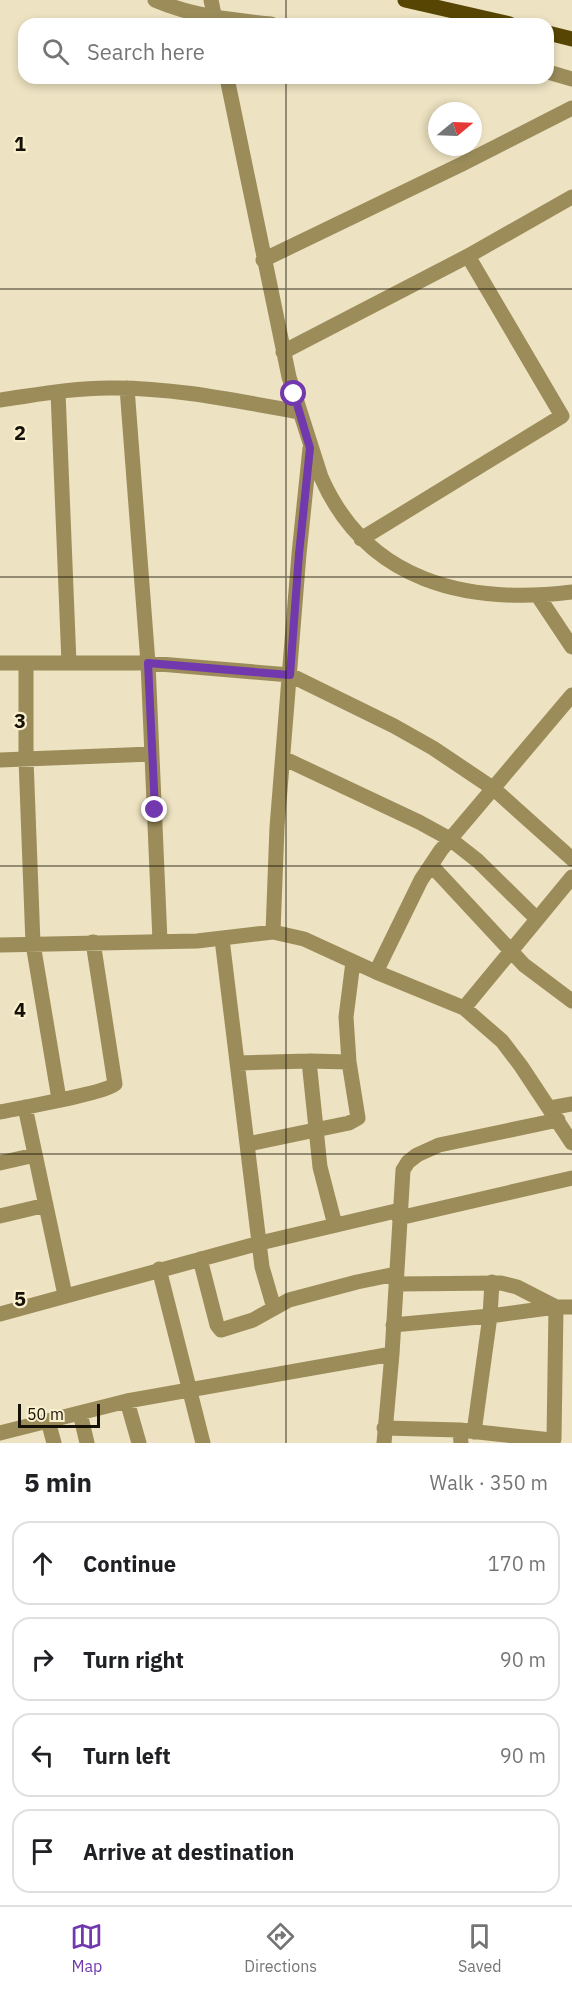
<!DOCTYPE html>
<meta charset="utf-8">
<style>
body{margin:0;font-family:"IBM Plex Sans",sans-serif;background:#f6f6f6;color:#202124}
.compass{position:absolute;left:428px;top:102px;width:54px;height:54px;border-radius:50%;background:#fff;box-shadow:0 3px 9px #0003;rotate:71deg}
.scale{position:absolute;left:18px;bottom:15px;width:82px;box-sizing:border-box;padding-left:6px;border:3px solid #151106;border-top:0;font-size:16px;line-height:21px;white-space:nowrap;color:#151106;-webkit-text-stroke:4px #faf0ce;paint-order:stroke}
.stop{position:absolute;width:18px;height:18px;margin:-14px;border:4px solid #7238ae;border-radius:50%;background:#fff}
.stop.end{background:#7238ae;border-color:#fff;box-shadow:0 2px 6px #0008}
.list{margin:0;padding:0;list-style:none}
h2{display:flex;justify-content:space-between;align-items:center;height:78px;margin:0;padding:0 24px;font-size:26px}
h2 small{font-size:20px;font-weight:400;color:#757577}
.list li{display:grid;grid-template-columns:39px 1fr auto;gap:18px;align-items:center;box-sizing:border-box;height:84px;margin:0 12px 12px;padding:0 12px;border:2px solid #e0e0e0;border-radius:18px}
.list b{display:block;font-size:22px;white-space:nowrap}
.list em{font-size:20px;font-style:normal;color:#757577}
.icon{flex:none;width:33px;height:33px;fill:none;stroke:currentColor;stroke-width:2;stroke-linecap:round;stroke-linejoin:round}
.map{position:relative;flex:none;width:572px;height:1443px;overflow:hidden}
.search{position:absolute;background:#fff;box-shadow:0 3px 9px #0003;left:18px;right:18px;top:18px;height:66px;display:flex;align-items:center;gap:15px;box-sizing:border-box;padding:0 21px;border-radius:18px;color:#757577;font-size:22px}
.sheet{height:462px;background:#fff}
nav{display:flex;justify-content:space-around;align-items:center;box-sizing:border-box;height:84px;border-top:2px solid #e0e0e0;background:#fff;font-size:16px;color:#757577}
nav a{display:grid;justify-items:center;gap:3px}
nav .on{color:#7238ae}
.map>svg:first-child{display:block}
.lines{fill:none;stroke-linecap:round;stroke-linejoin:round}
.minor{stroke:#9b8c5a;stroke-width:15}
.major{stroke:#574603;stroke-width:15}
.route{stroke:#7238ae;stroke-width:8}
.grid{fill:none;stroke:#151106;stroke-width:1.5;stroke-opacity:0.55}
.grid-label{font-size:20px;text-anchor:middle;font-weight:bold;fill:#151106;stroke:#faf0ce;stroke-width:4.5;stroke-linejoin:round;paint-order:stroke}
</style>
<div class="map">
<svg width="572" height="1443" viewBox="0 0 572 1443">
<rect width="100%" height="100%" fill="#ede2c1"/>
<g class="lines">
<path class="minor" d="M155,0C192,16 231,20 271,24
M211,0L216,24
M548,72L572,79
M227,78L289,377L321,477C367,582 467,605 572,592
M263,260L462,164L572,108
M283,352L468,256L572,197
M127,388L148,663L160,941
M58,392L69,663
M0,400C36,395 72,388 109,388C172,387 237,401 299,412
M310,448L299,554L277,827L273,932L304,939L376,972L464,1008L502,1041L521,1066L572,1143
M361,539L562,416L468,256
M538,596L572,647
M0,663H148L290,675L394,726L433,748L494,789L572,859
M26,663V759L33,944L59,1099
M283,758L419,822L450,839L478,861L537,919
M0,760L152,754
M431,865L524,965L572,1001
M222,939L262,1267L274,1308
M0,945L197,941L273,932
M376,972L421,880L441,850L572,695
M464,1008L572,877
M237,1063L309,1061
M25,1107L65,1295
M550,1108L572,1104
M0,1112C19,1108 106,1093 115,1084L93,942
M248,1144L349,1123L358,1118L349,1062L346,1017L353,962
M0,1163L35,1155
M0,1216L46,1205
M399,1218L572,1178
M335,1225L320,1167L309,1061L349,1062
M200,1259L217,1325L221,1330L253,1320L289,1300L357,1282L396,1274
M159,1269L203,1443
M396,1284L501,1283L517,1287L556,1307L554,1439L551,1440L460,1430
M0,1314L260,1243L400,1210
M393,1325L490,1316L556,1307H572
M80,1413L87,1443
M48,1421L54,1443
M384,1428L460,1430L461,1443
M474,1432L490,1316L492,1282
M0,1433L127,1401
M139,1443L127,1401L392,1354
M384,1443L392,1354L403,1170L408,1162L417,1155L439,1145L558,1120"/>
<path class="major" d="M405,0L510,24
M548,33L572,39"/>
</g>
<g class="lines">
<path class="route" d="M155,810L148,663L290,675L299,554L310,448L294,394"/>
</g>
<path class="grid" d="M286,0V24M286,78V1443M0,289H572M0,577H572M0,866H572M0,1154H572"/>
<g class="grid-label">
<text x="20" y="151">1</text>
<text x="20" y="440">2</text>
<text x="20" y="728">3</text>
<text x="20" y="1017">4</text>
<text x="20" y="1306">5</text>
</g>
</svg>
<svg class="compass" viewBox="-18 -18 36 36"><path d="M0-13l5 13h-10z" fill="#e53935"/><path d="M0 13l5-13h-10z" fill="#757577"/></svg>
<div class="scale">50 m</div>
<div class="stop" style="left:294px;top:394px"></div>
<div class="stop end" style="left:155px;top:810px"></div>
<div class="search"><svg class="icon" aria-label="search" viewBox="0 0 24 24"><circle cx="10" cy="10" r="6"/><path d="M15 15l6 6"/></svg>Search here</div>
</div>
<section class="sheet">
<h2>5 min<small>Walk · 350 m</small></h2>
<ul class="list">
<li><svg class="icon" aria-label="ahead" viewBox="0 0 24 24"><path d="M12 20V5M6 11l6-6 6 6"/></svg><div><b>Continue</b></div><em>170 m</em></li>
<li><svg class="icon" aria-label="right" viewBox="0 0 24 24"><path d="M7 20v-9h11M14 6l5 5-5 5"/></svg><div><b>Turn right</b></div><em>90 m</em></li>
<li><svg class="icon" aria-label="left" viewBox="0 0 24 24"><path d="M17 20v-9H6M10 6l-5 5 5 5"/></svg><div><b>Turn left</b></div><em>90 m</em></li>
<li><svg class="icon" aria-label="arrive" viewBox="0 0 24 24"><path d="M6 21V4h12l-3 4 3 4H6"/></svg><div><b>Arrive at destination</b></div></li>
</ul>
</section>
<nav>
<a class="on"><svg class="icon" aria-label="map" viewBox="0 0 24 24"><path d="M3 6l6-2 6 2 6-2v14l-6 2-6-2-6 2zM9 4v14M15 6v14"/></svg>Map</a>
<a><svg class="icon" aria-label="directions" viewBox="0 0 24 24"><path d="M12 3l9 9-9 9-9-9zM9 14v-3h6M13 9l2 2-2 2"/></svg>Directions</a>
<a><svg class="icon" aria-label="saved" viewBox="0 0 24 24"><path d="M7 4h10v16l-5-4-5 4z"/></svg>Saved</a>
</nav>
